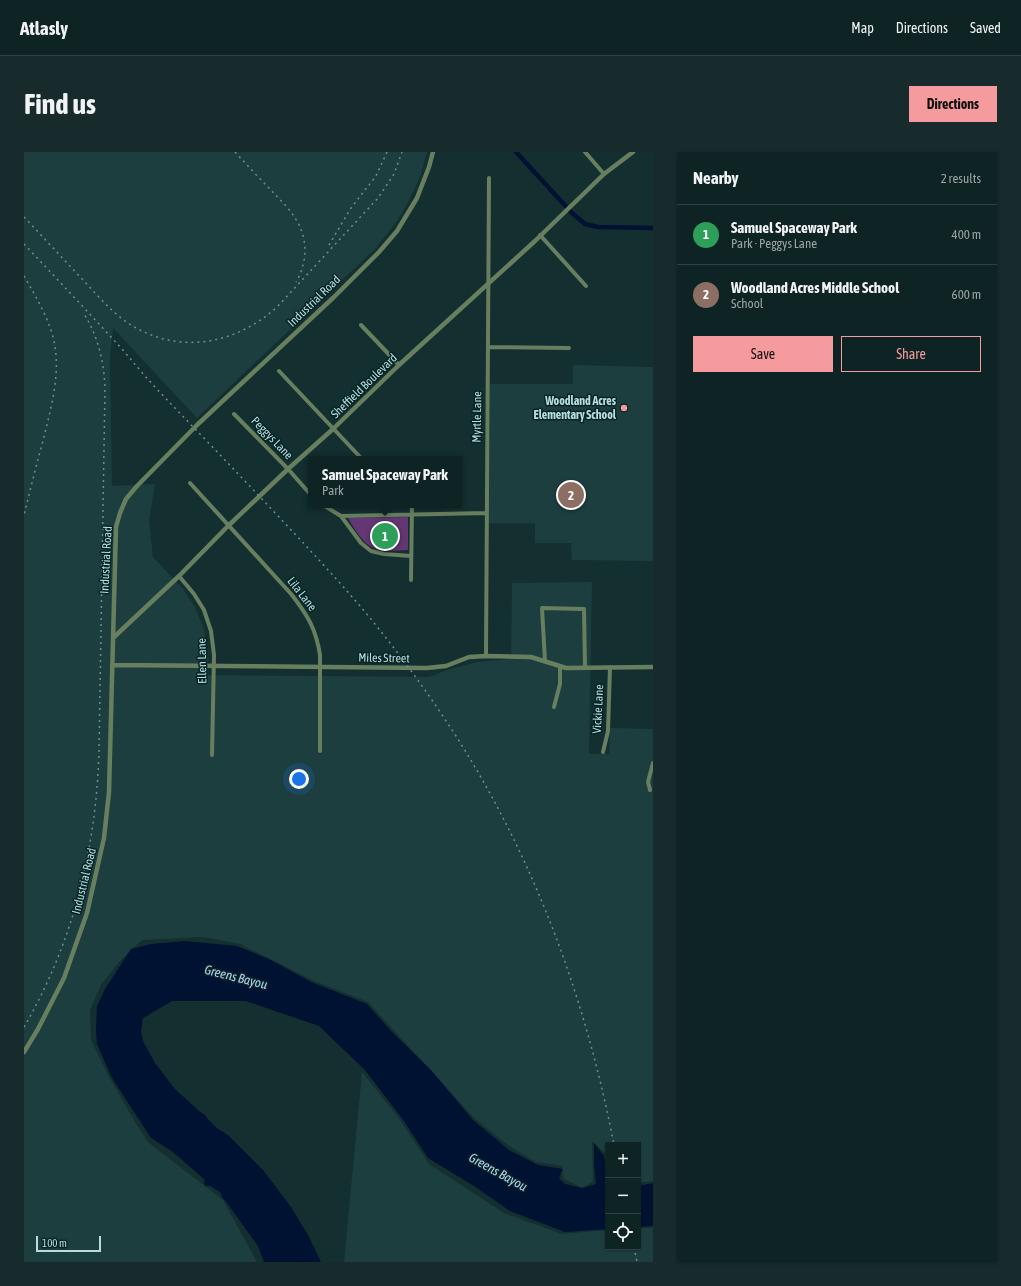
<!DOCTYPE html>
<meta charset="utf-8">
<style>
body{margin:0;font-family:"Asap Condensed",sans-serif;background:#172b2c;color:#f1f3f6}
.controls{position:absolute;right:12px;bottom:12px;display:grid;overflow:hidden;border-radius:0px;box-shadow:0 1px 3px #0004}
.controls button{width:36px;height:36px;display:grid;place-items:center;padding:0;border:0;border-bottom:1px solid #2e4041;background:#0e2324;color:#f1f3f6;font:20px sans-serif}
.scale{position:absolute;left:12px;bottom:10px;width:65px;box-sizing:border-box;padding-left:4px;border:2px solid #b5ddde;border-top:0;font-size:11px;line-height:14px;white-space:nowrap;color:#b5ddde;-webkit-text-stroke:3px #082526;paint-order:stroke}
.you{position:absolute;left:275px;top:627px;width:14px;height:14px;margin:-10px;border:3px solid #fff;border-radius:50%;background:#1a73e8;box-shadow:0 0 0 6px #1a73e833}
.badge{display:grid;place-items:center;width:26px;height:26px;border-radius:50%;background:#f59b9e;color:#fff;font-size:13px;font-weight:700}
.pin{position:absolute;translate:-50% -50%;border:2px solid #fff;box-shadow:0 1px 4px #0006}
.popup{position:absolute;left:284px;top:304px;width:154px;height:52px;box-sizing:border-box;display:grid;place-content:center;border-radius:0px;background:#0e2324;filter:drop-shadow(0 1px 3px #0005);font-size:13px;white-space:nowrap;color:#9ba4a6}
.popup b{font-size:15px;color:#f1f3f6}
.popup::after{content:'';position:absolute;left:50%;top:100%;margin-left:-8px;border:8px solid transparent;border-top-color:#0e2324}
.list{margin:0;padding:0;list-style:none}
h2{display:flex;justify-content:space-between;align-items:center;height:52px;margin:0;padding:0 16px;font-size:17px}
h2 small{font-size:13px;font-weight:400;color:#9ba4a6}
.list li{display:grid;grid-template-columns:26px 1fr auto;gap:12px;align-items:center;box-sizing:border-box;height:60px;padding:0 16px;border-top:1px solid #2e4041}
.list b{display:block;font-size:15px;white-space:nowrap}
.list p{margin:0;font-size:13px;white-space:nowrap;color:#9ba4a6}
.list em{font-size:13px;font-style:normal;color:#9ba4a6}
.actions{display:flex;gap:8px;padding:12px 16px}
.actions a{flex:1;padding:9px 0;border:1px solid #f59b9e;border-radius:0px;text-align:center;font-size:14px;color:#f59b9e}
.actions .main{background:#f59b9e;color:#111}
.icon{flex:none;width:22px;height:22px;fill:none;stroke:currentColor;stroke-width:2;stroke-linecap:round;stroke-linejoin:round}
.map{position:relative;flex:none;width:629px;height:1110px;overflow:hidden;border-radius:0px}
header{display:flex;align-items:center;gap:24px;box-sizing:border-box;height:56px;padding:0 20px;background:#0e2324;border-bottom:1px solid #2e4041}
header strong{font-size:19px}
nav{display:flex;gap:22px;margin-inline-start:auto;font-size:14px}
.intro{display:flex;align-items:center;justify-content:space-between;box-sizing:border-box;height:96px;padding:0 24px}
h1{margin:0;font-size:28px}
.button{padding:10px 18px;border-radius:0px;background:#f59b9e;color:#111;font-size:14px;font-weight:700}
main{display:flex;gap:24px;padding:0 24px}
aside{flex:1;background:#0e2324;border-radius:0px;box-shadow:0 1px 3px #0004}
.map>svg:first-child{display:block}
.built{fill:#1d3e3f}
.green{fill:#643673}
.water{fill:#001232}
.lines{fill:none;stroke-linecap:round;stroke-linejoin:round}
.canal{stroke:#001232;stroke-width:4.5}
.minor{stroke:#687f5f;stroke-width:4}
.tertiary{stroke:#687f5f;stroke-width:4.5}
.rail{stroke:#6d8f90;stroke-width:1.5;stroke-dasharray:2 4;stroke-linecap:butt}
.poi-dot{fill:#f59b9e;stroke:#082526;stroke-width:1.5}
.labels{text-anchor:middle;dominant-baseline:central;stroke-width:3;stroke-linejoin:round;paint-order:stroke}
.street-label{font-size:12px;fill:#b5ddde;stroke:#082526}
.poi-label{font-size:12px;font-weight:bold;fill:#b5ddde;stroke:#082526;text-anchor:end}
.water-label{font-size:13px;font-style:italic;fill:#b5d0f5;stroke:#082526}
</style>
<header>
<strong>Atlasly</strong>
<nav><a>Map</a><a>Directions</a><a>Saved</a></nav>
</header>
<div class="intro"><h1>Find us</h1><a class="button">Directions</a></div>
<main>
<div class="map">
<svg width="629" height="1110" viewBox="0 0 629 1110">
<rect width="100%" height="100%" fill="#132f30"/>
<path class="built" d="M0,0H403L397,22L390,38L382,54L373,69L352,96L173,266L89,176L86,205L88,334L131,332L125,368L129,405L159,437L171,455L180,477L184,506V523L405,525L426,517L454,510L487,507L488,431L568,430L565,602H585L586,576L629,577V1029L614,1031V993H584V1015L582,1002L568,989L569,1030L558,1036L539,1026L538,1014L512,1010L487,995L451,967L344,850L288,828L216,792L179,785L118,788L95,810L77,833L66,858L67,888L84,923L111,970L125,991L199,1048L233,1110H0Z
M549,213L629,215V409L548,408L547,391H511V371H465L466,232H549Z
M338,920L374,965L405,1012L480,1061L538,1082L584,1078V1095H614V1076H629V1110H320Z"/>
<path class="green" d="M384,365V398C375,398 365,400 356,398C341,396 331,378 324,366Z"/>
<path class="water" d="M161,789L213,794L247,808L287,830L343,852L368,880L407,918L449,968L485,998L514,1013L539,1017L535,1026L541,1032L558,1036L572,1032L570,1014V991L580,1004L584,1036V1077L541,1080L486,1059L450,1034L404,1006L380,969L341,918L295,874L222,849H148L119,866L117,879L119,889L131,911L151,937L175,959L181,963L183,966L194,977L204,983L239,1018L267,1055L284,1083L297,1110H240L234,1094L203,1051L198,1045L196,1040L186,1034H181L180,1030L181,1028L149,1000L127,986L88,926L73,892L72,878L73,854L81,837L107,797L127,792Z
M629,1031V1074L614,1075V1034Z"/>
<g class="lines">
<path class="canal" d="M492,0L548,61L561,72L574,75L629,76"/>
<path class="minor" d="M561,0L580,22
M516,83L562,134
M337,173L375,213
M464,195L545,196
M255,219L338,307
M210,262L264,317L287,343
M166,331L268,443C284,464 292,477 296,503V599
M299,353L317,364L337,391L347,399L360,402L387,404
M317,364L462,361
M155,424L170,442L180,458L187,479L190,503L188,603
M387,428L388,353
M462,504L465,26
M521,509L518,456L560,457L561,516
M530,555L536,532V515
M579,600L584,579L586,515
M626,638L624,630L629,611"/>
<path class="tertiary" d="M89,486L155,424L204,374L264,317L309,277L375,213L511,89L580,22L609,0
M88,513L403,516L422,514L445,505L462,504L507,505L542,516L629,515
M0,900L14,877L40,826L63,761L80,686L85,640L92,375L96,361L102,347L113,334L173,273L310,145L355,100L373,79L393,46L405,15L409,0"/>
<path class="rail" d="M211,0C223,13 235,26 247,38C255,47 265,56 271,66C284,85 284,110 272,130
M0,65C20,86 40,108 60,129C73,143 86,158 101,169C151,204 211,194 254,154L354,46L370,22L378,0
M0,92C33,127 66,162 98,197C109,210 119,222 130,234C159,265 189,295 218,326C256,366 294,406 330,447C367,490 401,536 432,584C512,710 562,848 590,993
M305,93L327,56L352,24L363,0
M0,124C11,143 23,163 29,185C38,220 27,255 19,289C12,314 6,339 0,363
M0,875C49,791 72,697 75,600L81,236C80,210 74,184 60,162
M610,1095L613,1110"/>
</g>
<circle class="poi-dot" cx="600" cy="256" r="4"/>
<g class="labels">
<g class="street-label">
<text transform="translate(290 149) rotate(-44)">Industrial Road</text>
<text transform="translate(340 234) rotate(-44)">Sheffield Boulevard</text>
<text transform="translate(453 265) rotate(-89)">Myrtle Lane</text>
<text transform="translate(248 286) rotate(46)">Peggys Lane</text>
<text transform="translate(82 408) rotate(-87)">Industrial Road</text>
<text transform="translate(278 442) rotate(52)">Lila Lane</text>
<text transform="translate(360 506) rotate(1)">Miles Street</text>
<text transform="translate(178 509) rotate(-91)">Ellen Lane</text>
<text transform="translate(574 557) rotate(-87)">Vickie Lane</text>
<text transform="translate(60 729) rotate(-76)">Industrial Road</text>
</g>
<g class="poi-label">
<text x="592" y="249">Woodland Acres<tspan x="592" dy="14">Elementary School</tspan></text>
</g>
<g class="water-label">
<text transform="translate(212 825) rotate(14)">Greens Bayou</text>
<text transform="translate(474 1020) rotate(29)">Greens Bayou</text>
</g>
</g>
</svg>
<div class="controls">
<button>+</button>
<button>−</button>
<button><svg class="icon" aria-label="locate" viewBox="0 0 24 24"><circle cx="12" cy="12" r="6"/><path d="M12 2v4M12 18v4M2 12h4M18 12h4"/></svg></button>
</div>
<div class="scale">100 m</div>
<div class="you"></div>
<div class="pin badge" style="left:361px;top:384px;background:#2e9e5b">1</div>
<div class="popup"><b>Samuel Spaceway Park</b>Park</div>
<div class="pin badge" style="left:547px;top:343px;background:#8d6e63">2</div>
</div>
<aside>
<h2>Nearby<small>2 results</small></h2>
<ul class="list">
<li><span class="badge" style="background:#2e9e5b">1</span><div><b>Samuel Spaceway Park</b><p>Park · Peggys Lane</p></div><em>400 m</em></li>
<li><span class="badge" style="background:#8d6e63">2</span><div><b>Woodland Acres Middle School</b><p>School</p></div><em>600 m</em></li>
</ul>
<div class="actions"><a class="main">Save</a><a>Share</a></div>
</aside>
</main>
